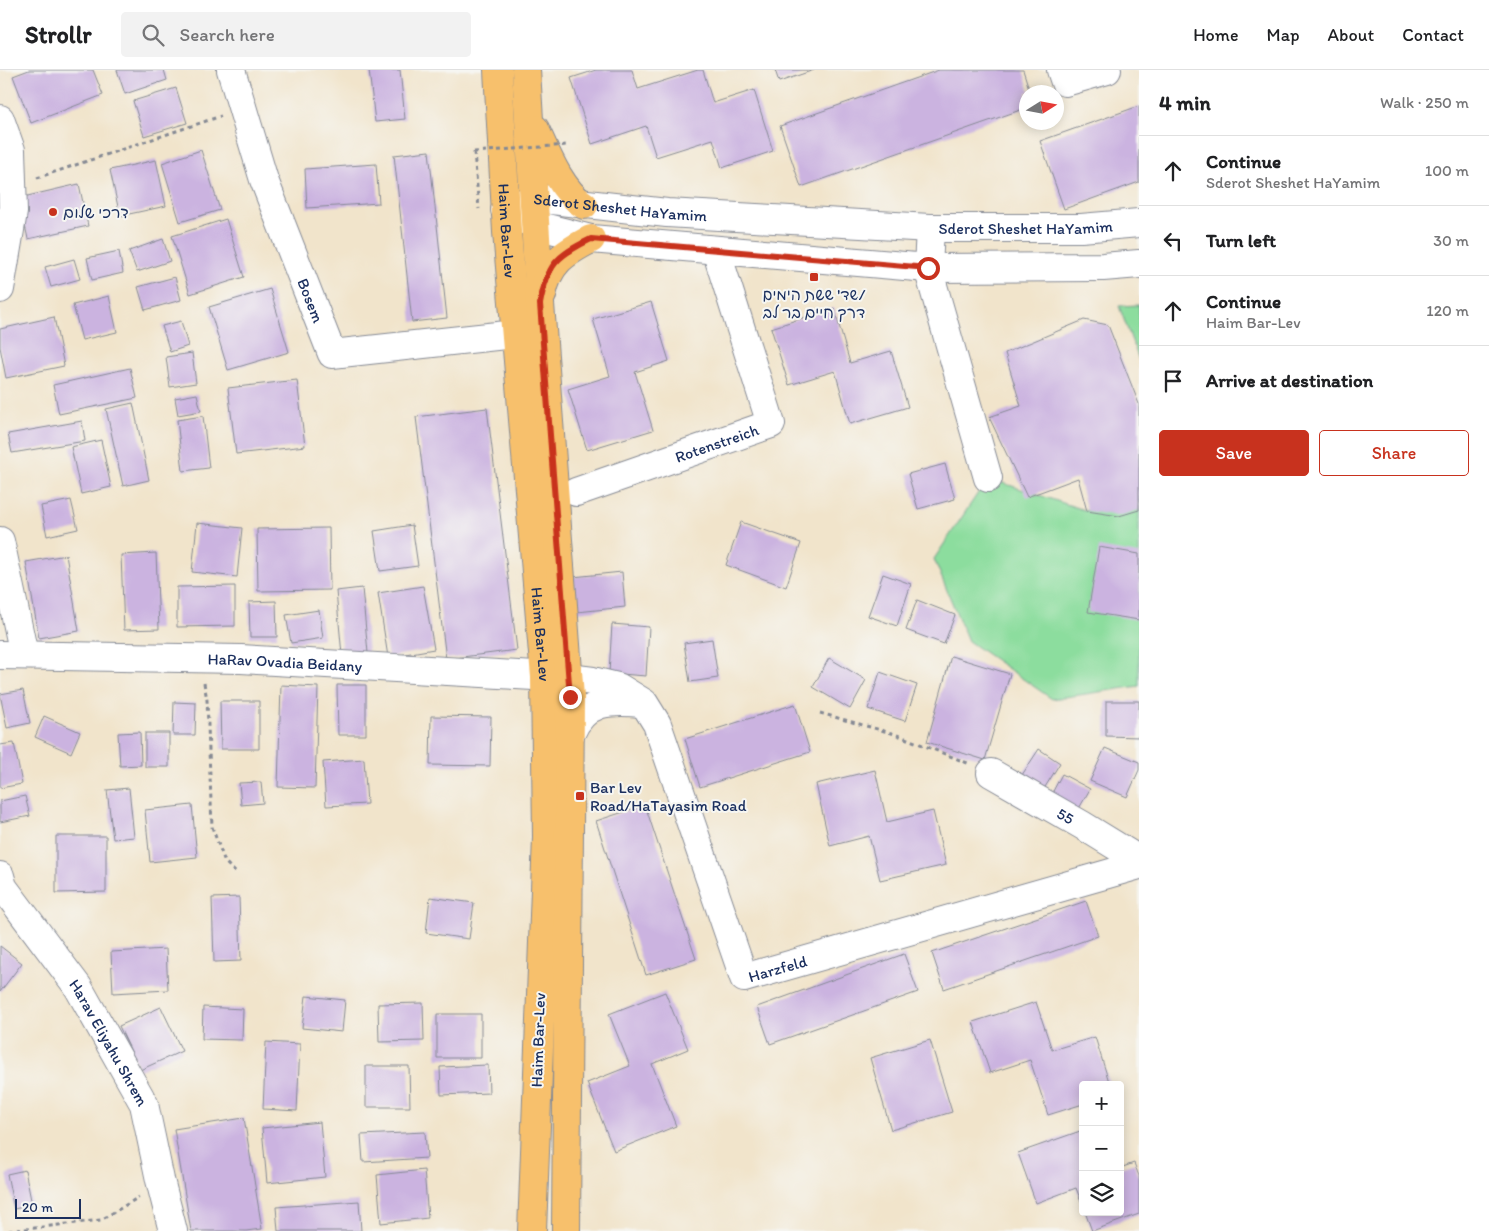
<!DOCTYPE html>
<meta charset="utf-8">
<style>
body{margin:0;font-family:Itim,"Playpen Sans Hebrew",sans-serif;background:#f2f2f2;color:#202124}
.controls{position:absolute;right:15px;bottom:15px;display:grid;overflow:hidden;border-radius:5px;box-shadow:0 2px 12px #0003}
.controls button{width:45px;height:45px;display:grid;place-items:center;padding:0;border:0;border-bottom:1px solid #e0e0e0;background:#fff;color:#202124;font:25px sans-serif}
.compass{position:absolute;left:1019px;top:15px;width:45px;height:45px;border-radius:50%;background:#fff;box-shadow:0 2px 12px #0003;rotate:79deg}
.scale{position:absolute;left:15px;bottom:12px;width:66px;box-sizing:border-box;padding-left:5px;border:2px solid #1b2f5e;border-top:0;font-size:14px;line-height:18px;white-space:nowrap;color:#1b2f5e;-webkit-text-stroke:4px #f6f6f2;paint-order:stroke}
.stop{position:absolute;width:15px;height:15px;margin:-11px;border:4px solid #c8321e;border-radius:50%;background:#fff}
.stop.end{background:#c8321e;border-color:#fff;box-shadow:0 1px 5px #0008}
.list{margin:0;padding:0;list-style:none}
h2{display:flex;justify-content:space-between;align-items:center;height:65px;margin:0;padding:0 20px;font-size:21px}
h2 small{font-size:16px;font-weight:400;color:#757577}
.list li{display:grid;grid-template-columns:32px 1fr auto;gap:15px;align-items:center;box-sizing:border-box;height:70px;padding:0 20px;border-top:1px solid #e0e0e0}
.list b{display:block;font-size:19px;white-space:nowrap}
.list p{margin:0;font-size:16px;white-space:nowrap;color:#757577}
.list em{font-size:16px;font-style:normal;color:#757577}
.actions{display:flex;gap:10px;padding:15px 20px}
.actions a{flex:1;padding:11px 0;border:1px solid #c8321e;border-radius:5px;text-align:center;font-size:18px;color:#c8321e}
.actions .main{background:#c8321e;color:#fff}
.icon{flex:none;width:28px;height:28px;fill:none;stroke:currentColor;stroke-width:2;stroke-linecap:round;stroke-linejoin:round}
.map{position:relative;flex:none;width:1139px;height:1161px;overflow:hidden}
header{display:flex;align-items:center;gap:30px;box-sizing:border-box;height:70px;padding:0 25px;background:#fff;border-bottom:1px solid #e0e0e0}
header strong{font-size:24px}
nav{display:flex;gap:28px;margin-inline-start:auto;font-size:18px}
.search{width:350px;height:45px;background:#f2f2f2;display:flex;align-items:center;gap:12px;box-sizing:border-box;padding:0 18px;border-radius:5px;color:#757577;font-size:19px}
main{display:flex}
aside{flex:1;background:#fff}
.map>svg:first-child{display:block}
.green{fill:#8cdd9e;stroke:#54867e}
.building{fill:#cbb3e0}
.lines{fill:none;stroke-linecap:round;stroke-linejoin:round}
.minor-casing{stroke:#868a94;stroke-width:30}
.major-casing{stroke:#868a94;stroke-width:30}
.path{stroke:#868a94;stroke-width:3;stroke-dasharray:4 4;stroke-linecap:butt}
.minor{stroke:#fff;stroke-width:28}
.major{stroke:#f7c06c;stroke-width:28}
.path-bridge{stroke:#868a94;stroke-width:3;stroke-dasharray:4 4;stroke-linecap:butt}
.route{stroke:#c8321e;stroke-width:6}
.poi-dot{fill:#c8321e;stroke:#f6f6f2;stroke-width:2}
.labels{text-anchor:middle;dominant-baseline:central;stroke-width:4;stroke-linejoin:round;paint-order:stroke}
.street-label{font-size:16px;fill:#1b2f5e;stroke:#f6f6f2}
.poi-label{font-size:16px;fill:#1b2f5e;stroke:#f6f6f2;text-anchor:start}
</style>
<header>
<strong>Strollr</strong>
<div class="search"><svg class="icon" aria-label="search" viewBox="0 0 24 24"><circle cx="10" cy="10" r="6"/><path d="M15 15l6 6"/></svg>Search here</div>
<nav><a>Home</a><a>Map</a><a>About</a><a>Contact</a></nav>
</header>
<main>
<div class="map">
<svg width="1139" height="1161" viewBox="0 0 1139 1161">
<rect width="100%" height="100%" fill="#f6f6f2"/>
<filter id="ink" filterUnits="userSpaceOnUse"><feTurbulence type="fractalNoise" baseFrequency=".02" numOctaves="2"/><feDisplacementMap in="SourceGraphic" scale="10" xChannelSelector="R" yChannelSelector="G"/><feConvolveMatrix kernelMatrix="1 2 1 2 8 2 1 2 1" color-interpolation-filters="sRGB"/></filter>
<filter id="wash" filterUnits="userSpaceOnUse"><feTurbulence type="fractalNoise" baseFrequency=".0096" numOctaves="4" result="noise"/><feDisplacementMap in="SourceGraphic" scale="20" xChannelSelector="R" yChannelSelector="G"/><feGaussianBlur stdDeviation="1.12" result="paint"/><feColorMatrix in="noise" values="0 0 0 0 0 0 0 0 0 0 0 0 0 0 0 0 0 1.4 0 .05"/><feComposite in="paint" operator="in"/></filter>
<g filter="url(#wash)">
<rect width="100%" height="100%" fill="#f1e4cb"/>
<path class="green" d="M1139,235V290L1119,236Z
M988,408L1087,441L1139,436V616L1052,629L968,571L934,489Z"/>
<g id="blocks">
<path class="building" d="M29,0H93L103,25L31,53L13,6Z
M117,0H164L167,10L125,24Z
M369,0H400L405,49L375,52Z
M596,0H632L638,19L698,0H703L713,33L754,20L773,81L722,98L713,69L656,87L646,56L592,74L571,8Z
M775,0H814L779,12Z
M939,0H1023L1030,22H1026V38L801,117L780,56Z
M176,18L187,53L144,66L133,31Z
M1139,36V112L1064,139L1040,71Z
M201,80L220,140L180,152L162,93Z
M429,81L447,248L412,252L394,85Z
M156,90L166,136L120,146L110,100Z
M376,94L379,133L307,138L305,99Z
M79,114L88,156L28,169L19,128Z
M226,149L244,207L190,224L172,166Z
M163,169L170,191L137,202L129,181Z
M119,181L123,203L92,210L87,188Z
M74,189L80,209L51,217L45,197Z
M175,207L181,230L145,240L138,217Z
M270,219L289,282L228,300L209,237Z
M109,226L117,262L82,270L73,235Z
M651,232L669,291L635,302L653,360L587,380L568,319L610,306L593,249Z
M834,238L850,293L891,281L908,337L850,354L835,301L789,315L771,258Z
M54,247L64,296L6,308L0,277V259Z
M1084,250L1108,255L1139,334V440L1119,446L1087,441L1078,408L1027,427L989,347L1021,336L1005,283Z
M181,251L188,276L170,282L162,256Z
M192,283L196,313L170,317L166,287Z
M130,298L137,328L59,344L53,315Z
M297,310L305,376L236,384L228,318Z
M197,324L201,341L178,345L175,328Z
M133,333L149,410L123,416L106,339Z
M487,338L517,580L446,589L416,347Z
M203,346L209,398L183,401L177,350Z
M82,351L85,371L12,383L8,364Z
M101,370L111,417L81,424L71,377Z
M945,394L955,429L918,439L908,404Z
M71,430L78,459L47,466L41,436Z
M741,452L801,473L786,517L726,495Z
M197,453L242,458L237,507L192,502Z
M412,455L418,496L380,501L374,461Z
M329,458L330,520L258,521L257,459Z
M1099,477L1139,484V550L1088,542Z
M156,483L159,559L124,560L121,485Z
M66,485L79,561L39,568L26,492Z
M622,502L625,537L577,542L573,507Z
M883,504L911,514L897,556L868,546Z
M235,516V556L177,557V517Z
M423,516L434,579L388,587L378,523Z
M362,518L368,583L342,585L336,521Z
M917,530L955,545L944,574L906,560Z
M276,531L277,567H250L249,532Z
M319,540L323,568L291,573L286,545Z
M612,554L649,557L646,606L609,603Z
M712,569L718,608L690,612L684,573Z
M951,586L1010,604L985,690L927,672Z
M829,588L866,610L850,639L813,617Z
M880,602L917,615L905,651L868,639Z
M281,615L318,617L315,718L278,717Z
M337,615H366V665H338Z
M23,620L30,653L7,658L0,624Z
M220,631H259V679H221Z
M1106,631H1139V667L1106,666Z
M174,632L196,633L195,665H173Z
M795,634L810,682L700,717L685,669Z
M44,646L80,662L71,683L35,667Z
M431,646L491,647L490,696L430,695Z
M140,662L141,695L120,696L118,663Z
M145,663H169V697H145Z
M14,673L22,714L0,718V675Z
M1105,678L1139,692V700L1127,727L1090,711Z
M1039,679L1060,693L1042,722L1020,708Z
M364,689L367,734L326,736L323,692Z
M875,700L887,752L933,741L946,795L880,810L869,766L830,776L816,714Z
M1062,704L1090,719L1077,742L1050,727Z
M261,712L263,733L241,735L239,713Z
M129,718L134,767L113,769L107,720Z
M25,726L30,746L0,752V731Z
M192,735L197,787L150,792L145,740Z
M645,735L696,889L646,905L596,751Z
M56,766H106V822L56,823Z
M239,827L241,891L214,892L212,828Z
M430,827L474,833L469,869L426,863Z
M1086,831L1098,866L944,919L932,883Z
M0,876L22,893L0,922Z
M166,879L168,920L113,923L111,882Z
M904,884L918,922L770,974L757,937Z
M665,922L688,979L652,994L676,1056L614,1081L587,1013L630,996L609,944Z
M306,926L345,930L342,962L302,958Z
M1036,932L1052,980L1095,967L1110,1015H1083V1034L1048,1045L1030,990L990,1003L973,952Z
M423,933L424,971L379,972L378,934Z
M161,937L182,981L140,1000L119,956Z
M203,937L243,939L242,970L202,969Z
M437,944H481V988H437Z
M930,970L952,1042L891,1060L870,988Z
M266,972L300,974L297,1041L263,1039Z
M488,995L489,1023L441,1025L440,997Z
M366,996H409L410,1037H366Z
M244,1048L262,1159L246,1161H191L174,1059Z
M320,1052L325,1107L267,1113L262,1058Z
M1083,1060V1136L1076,1118L1036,1133L1018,1083Z
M425,1062L427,1088L363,1092L361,1065Z
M1134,1093L1139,1106V1144L1092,1161L1085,1142H1120V1098Z
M25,1100L32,1135L14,1139L7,1104Z
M424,1100L428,1148L381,1153L377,1105Z
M359,1131L361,1161H278L276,1137Z"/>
</g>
</g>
<g filter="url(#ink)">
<use href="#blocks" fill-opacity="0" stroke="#868a94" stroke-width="1"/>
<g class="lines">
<g class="minor-casing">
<g id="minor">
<path id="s1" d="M231,0L264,110L332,284L516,264"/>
<path d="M1061,0L1065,12L1107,0"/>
<path d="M0,49L11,80L13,142L0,219"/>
<path id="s2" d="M511,138L534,128L667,143L930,158H1081L1139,153"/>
<path d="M505,140L535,155L591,169L928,198L1103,197L1139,194"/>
<path d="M930,158L928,198L988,408"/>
<path id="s3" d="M576,422L771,354L716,180"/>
<path d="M0,471L24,585"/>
<path id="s4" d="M0,585L241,589L569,608L593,611L618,617L644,633L657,654L744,908L1139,795"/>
<path d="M571,663C585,630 611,630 642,633"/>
<path id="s5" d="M991,703L1082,755L1139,790"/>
<path id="s6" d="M0,806L3,817L78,917L144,1034L160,1110L173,1161"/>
</g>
</g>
<g class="major-casing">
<g id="major">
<path id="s7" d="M498,0L507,162L545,607L547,767L532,1161"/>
<path d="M526,0L540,234L570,627L566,1161"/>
<path d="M535,59C546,83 561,121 584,135"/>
<path d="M542,225C548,193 564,183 591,169"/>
</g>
</g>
<path class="path" d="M474,82L479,139
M37,108L221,46
M204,613L207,630L212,757L225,792L236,803
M820,643L895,664L970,694
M9,1161L101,1150L139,1127"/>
<use href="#minor" class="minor"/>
<use href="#major" class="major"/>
<path class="path-bridge" d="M474,82L567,75"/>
</g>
</g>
<g class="lines" filter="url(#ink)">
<path class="route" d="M570,627L540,234C547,195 556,186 591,169L928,198"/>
</g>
<g class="poi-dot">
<circle cx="53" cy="142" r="5"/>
<rect x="809" y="202" width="10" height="10" rx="2.5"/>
<rect x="575" y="721" width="10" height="10" rx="2.5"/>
</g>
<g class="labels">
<g class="street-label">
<text stroke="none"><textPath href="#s2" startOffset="112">Sderot Sheshet HaYamim</textPath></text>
<text stroke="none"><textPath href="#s2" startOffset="518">Sderot Sheshet HaYamim</textPath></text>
<text stroke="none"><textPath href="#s7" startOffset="161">Haim Bar-Lev</textPath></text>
<text stroke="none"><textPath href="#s1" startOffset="244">Bosem</textPath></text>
<text stroke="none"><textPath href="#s3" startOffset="149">Rotenstreich</textPath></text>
<text stroke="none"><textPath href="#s7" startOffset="566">Haim Bar-Lev</textPath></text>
<text stroke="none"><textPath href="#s4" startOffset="285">HaRav Ovadia Beidany</textPath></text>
<text stroke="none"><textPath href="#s5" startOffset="86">55</textPath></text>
<text stroke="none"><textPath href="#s4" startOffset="978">Harzfeld</textPath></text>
<text transform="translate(538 970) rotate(-88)">Haim Bar-Lev</text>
<text stroke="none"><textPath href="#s6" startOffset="200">Harav Eliyahu Shrem</textPath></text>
</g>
<g class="poi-label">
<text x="63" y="142">דרכי שלום</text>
<text x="814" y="224" text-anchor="middle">שד' ששת הימים/<tspan x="814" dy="18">דרך חיים בר לב</tspan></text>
<text x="590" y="717">Bar Lev<tspan x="590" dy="18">Road/HaTayasim Road</tspan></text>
</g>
</g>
</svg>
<div class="controls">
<button>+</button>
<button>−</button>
<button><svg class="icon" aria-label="layers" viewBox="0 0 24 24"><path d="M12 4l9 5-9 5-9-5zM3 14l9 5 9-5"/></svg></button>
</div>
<svg class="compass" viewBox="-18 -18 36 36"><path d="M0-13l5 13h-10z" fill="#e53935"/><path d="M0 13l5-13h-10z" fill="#757577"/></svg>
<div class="scale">20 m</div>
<div class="stop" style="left:928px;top:198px"></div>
<div class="stop end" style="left:570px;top:627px"></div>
</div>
<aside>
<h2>4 min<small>Walk · 250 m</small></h2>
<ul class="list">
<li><svg class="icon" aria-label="ahead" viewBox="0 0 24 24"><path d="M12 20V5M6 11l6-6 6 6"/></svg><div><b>Continue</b><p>Sderot Sheshet HaYamim</p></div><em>100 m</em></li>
<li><svg class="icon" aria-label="left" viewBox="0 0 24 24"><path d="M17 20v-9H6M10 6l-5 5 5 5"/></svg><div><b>Turn left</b></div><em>30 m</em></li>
<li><svg class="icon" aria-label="ahead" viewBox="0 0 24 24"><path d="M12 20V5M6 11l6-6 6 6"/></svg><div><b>Continue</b><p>Haim Bar-Lev</p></div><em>120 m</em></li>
<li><svg class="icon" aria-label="arrive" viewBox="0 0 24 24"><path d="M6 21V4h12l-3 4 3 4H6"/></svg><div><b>Arrive at destination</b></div></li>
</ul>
<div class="actions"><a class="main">Save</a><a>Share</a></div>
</aside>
</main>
